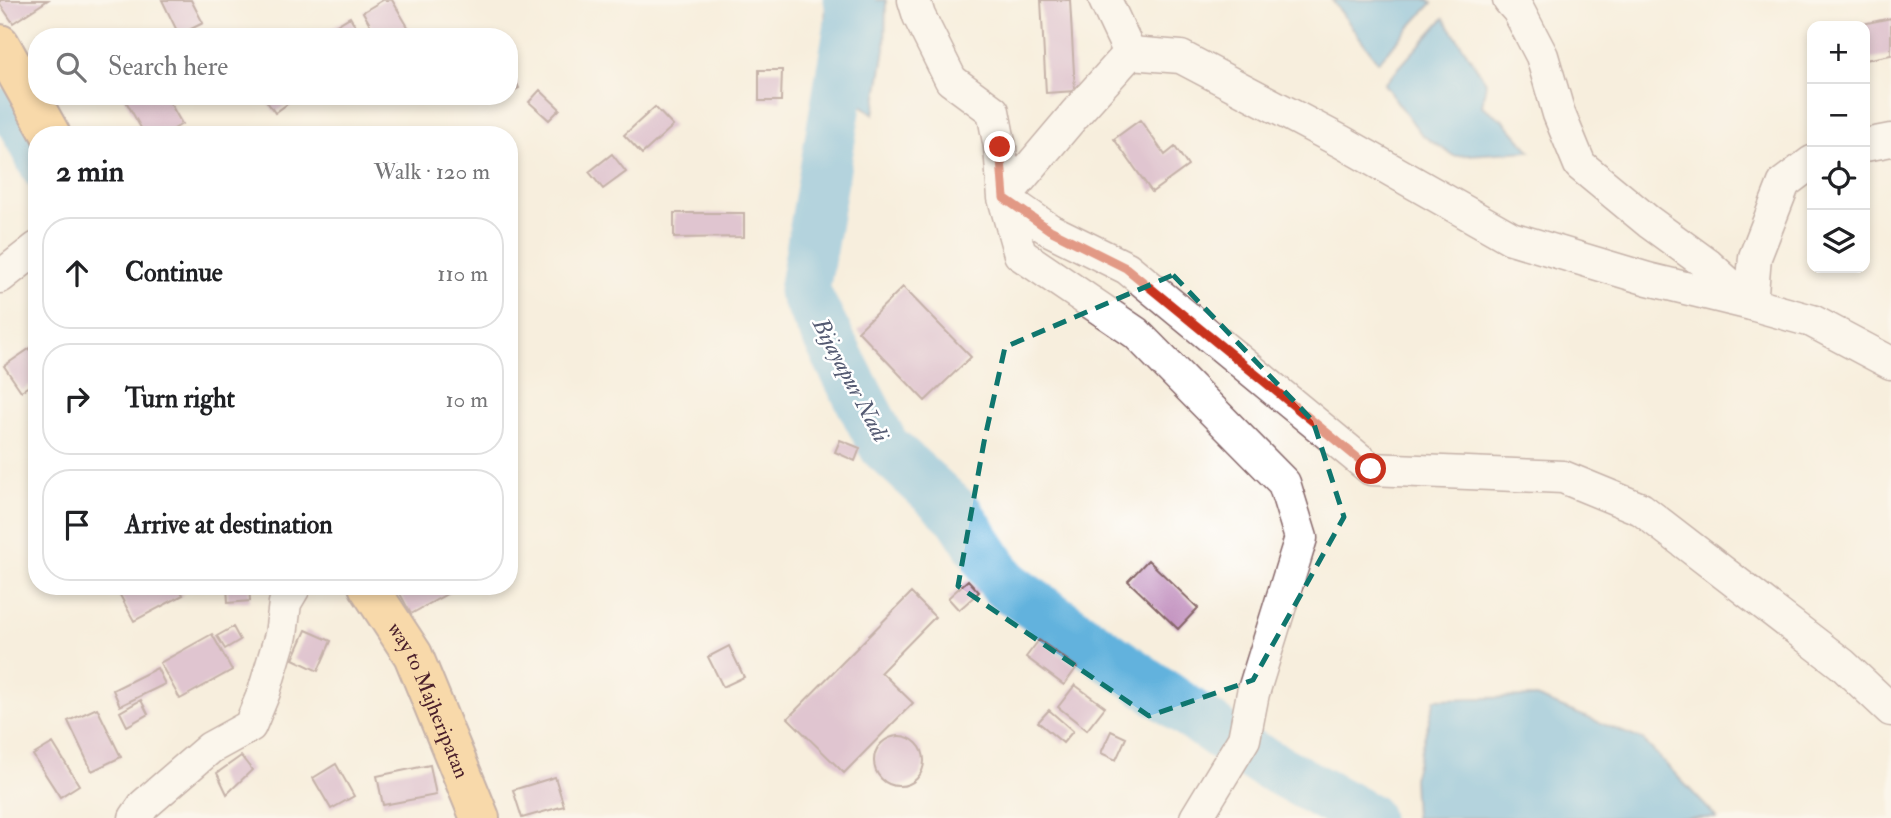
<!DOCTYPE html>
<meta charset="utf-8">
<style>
body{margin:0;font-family:"IM FELL Double Pica",serif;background:#f2f2f2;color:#202124}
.controls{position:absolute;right:21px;top:21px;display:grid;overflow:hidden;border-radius:14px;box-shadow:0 4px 10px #0003}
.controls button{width:63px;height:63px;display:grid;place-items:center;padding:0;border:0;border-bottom:2px solid #e0e0e0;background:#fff;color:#202124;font:35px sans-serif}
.stop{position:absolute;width:21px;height:21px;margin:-16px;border:5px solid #c8321e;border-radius:50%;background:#fff}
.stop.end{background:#c8321e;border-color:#fff;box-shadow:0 2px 7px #0008}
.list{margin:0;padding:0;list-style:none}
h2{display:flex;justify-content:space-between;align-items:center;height:91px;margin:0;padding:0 28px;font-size:30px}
h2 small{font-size:23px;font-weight:400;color:#757577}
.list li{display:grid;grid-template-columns:46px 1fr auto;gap:21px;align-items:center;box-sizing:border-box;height:112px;margin:0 14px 14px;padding:0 14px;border:2px solid #e0e0e0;border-radius:28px}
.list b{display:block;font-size:26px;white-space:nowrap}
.list em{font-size:23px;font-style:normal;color:#757577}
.icon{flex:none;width:38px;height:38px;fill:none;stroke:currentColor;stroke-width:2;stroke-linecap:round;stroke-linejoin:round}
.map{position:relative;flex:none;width:1891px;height:818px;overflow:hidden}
.search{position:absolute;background:#fff;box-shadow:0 4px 10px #0003;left:28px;top:28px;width:490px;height:77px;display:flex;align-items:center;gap:18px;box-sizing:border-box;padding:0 24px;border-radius:28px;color:#757577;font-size:26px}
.panel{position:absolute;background:#fff;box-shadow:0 4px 10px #0003;left:28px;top:126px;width:490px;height:469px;border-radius:28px}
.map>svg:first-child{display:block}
.water{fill:#62b2dd;stroke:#566884;stroke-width:2}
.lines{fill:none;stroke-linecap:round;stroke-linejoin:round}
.canal{stroke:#62b2dd;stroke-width:30}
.river{stroke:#62b2dd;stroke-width:51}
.building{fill:#c393c0}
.minor-casing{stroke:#876769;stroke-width:35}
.major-casing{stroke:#876769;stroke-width:42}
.minor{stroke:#fff;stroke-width:32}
.major{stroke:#f9bf6d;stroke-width:38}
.route{stroke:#c8321e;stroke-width:9}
.marked{fill:none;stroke:#0f766e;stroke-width:5;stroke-dasharray:14 9;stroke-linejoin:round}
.labels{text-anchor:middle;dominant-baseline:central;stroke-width:5;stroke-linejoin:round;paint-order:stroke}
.street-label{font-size:21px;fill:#4a1f2b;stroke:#fff}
.water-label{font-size:23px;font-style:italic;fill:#545a72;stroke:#fff}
</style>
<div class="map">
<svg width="1891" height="818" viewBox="0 0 1891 818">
<rect width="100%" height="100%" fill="#fff"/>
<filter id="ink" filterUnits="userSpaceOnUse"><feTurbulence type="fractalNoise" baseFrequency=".0143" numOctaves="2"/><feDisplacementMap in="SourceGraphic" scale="14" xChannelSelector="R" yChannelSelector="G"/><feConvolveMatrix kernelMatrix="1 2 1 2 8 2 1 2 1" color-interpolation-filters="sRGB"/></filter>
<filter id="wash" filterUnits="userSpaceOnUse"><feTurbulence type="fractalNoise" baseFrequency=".00686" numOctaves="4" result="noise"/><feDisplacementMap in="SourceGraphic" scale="28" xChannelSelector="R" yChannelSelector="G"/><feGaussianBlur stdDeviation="1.57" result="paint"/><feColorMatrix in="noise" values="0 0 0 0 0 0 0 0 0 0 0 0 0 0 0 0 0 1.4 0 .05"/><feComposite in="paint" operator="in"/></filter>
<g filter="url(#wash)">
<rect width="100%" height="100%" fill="#f7eedd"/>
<path class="water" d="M826,0H886L885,49L874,114L823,78Z
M1332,0H1429L1432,3L1378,62Z
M1444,18L1486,82L1482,106L1504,121L1530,151L1454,156L1422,135L1384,84Z
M1536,697L1643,740L1717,818H1415L1413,778L1435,699Z"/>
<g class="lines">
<path class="canal" d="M0,102L37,173"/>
<path class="river" d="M849,0L852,12L804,291L884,446L960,516L1004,584L1249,754L1367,818"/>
</g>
<g id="blocks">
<path class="building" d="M0,0H48L13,23L0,4Z
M162,0H191L203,23L179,35Z
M383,0H392L414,37H377L363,12Z
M1041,0H1070L1075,91L1046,93Z
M350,17L362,37H317Z
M1891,18V55L1865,60V26L1858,25Z
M509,66L519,88L509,93Z
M759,70H782L781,101H759Z
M540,90L560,109L549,120L529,102Z
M123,96H166L182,124L164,135H145Z
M263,96H298L275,113Z
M655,107L673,126L642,154L624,135Z
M1140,120L1165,155L1175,147L1188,166L1152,192L1114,139Z
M612,154L626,172L603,189L589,172Z
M674,213H744V237L674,238Z
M903,287L971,357L925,401L858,331Z
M32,347L37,354V381L21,391L4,366Z
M840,440L860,448L855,461L835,452Z
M1148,560L1198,608L1178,629L1128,581Z
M968,580L979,592L959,610L948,598Z
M115,586H178L183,595L134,621Z
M227,586H249L250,601L228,603Z
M405,586H461L411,614L398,590Z
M911,593L935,617L881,672L913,703L844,773L788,718Z
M233,627L240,640L225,649L217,636Z
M306,630L331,641L318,671L293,659Z
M212,634L232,670L180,699L160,663Z
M1039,640L1077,667L1064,685L1026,657Z
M729,646L744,677L723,687L708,657Z
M157,668L165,684L120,706L113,690Z
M1075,685L1105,707L1087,730L1058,707Z
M141,700L148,714L127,726L120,712Z
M97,708L121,757L92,771L68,721Z
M1049,710L1073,731L1063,743L1038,722Z
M1111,731L1126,738L1116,760L1101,753Z
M874 761a25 25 0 1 1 50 0a25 25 0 1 1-50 0Z
M53,743L79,785L60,797L33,755Z
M241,756L252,770L227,794L217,773Z
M336,764L354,796L331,809L313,778Z
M430,765L436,795L383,805L377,776Z
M555,777L564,806L522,818L513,790Z"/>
</g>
</g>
<g filter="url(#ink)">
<use href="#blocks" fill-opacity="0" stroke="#876769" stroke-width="2"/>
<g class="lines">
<g class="minor-casing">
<path id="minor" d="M914,0L919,16L951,80L993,111L1000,147L1004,198L1050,230L1127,268L1371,469L1563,477L1641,509L1842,664L1891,710
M1105,0L1130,53
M1509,0L1518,10L1542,56L1559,114L1580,165L1649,222L1708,265L1751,304L1812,321L1891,363
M1865,145L1891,140
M0,277L37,248
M135,818L144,805L210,748L250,726L264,692L281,635L285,603L295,586
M1196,818L1244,739L1253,693L1301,538L1284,483L1136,333L1020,254L1004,198L1075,114L1130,53L1181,57L1342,142L1511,238L1648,279L1751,304L1755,257L1784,183L1812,162"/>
</g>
<g class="major-casing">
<g id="major">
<path d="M0,44L51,135"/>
<path id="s1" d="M368,586L413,655L480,818"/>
</g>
</g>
<use href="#minor" class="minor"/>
<use href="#major" class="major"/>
</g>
</g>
<g class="lines" filter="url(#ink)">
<path class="route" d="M1000,147L1004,198L1050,230L1126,268L1371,469"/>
</g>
<path d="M0 0H1891V818H0ZM1173,275L1313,421L1344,517L1253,680L1149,716L958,586L984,442L1005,347Z" fill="#f7eedd" fill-opacity=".55" fill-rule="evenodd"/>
<path class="marked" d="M1173,275L1313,421L1344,517L1253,680L1149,716L958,586L984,442L1005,347Z"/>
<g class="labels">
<g class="street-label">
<text stroke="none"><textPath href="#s1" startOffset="130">way to Majheripatan</textPath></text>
</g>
<g class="water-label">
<text transform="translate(851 380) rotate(62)">Bijayapur Nadi</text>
</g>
</g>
</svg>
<div class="controls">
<button>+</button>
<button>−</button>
<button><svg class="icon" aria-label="locate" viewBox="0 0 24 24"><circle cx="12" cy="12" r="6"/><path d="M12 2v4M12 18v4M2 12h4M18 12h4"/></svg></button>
<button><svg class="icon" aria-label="layers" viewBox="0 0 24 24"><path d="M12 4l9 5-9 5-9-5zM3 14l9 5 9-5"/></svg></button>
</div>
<div class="stop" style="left:1371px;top:469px"></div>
<div class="stop end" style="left:1000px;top:147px"></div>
<div class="search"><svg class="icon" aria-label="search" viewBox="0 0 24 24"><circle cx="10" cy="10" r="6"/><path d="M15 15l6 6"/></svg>Search here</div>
<section class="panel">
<h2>2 min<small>Walk · 120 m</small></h2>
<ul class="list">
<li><svg class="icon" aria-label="ahead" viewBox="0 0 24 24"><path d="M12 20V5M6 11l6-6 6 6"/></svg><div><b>Continue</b></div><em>110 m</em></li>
<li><svg class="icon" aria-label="right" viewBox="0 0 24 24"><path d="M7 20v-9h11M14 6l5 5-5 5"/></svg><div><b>Turn right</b></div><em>10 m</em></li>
<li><svg class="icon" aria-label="arrive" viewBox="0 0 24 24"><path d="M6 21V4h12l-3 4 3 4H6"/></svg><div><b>Arrive at destination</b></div></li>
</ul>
</section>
</div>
